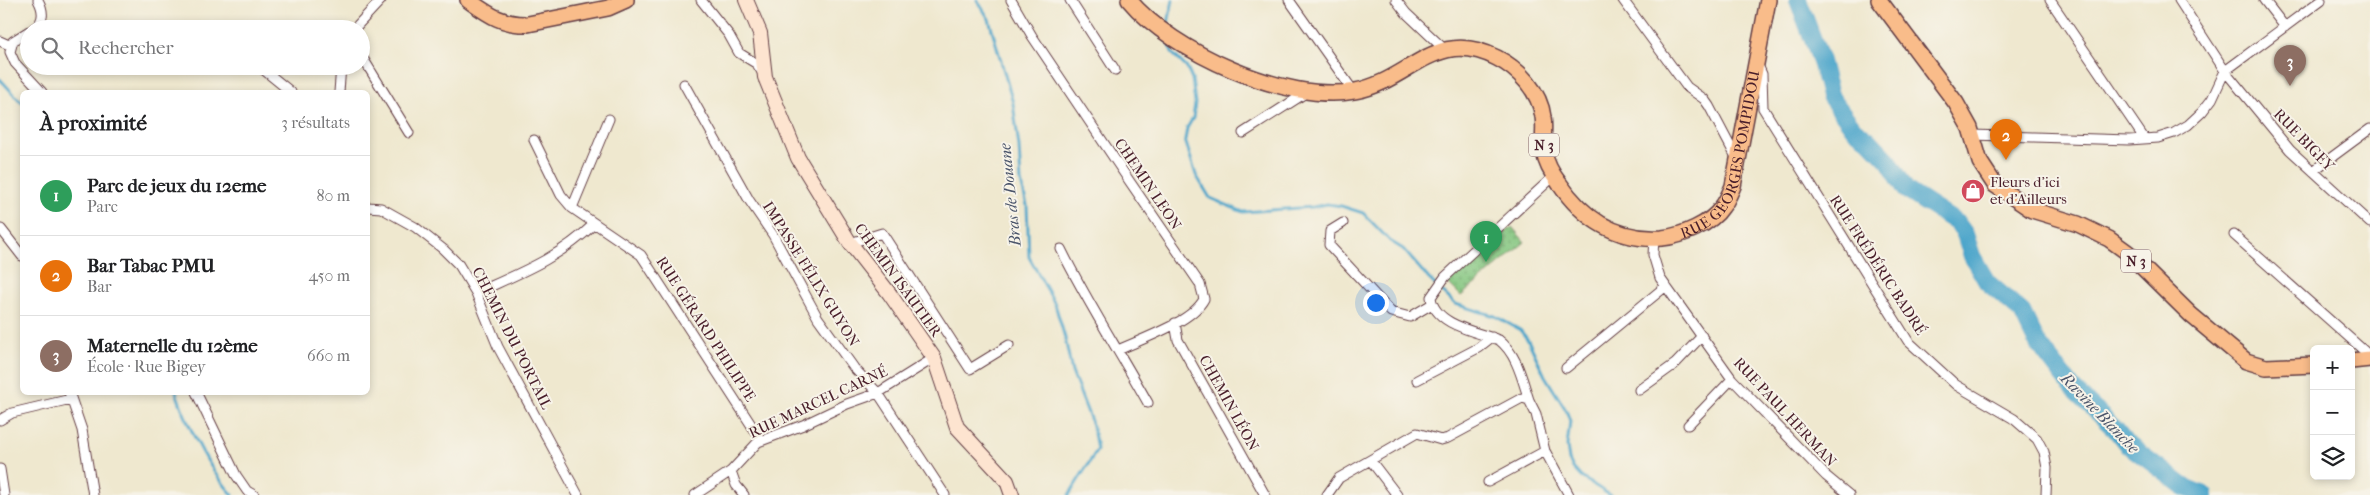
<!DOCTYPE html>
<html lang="fr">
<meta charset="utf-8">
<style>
body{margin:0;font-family:"IM FELL French Canon",serif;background:#f6f6f6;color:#202124}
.controls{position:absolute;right:15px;bottom:15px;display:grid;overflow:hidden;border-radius:8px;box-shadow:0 2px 8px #0003}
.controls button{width:45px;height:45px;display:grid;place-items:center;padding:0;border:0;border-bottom:1px solid #e0e0e0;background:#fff;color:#202124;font:25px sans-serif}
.you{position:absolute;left:1375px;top:302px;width:18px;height:18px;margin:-12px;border:4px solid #fff;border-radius:50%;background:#1a73e8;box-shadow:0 0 0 8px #1a73e833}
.badge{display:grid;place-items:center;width:32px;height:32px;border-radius:50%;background:#2563eb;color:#fff;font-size:16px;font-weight:700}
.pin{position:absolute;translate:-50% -41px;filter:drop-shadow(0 1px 2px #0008)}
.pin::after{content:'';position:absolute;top:26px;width:18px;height:15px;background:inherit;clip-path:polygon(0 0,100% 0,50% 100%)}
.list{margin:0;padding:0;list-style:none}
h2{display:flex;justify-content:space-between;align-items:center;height:65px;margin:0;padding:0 20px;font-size:21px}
h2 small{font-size:16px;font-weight:400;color:#757577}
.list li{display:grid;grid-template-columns:32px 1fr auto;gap:15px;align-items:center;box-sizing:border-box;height:80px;padding:0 20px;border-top:1px solid #e0e0e0}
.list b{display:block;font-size:19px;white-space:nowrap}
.list p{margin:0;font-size:16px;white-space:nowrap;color:#757577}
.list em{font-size:16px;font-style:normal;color:#757577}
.icon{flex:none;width:28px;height:28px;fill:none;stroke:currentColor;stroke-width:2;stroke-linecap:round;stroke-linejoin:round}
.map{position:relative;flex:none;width:2370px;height:495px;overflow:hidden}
.search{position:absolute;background:#fff;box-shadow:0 2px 8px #0003;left:20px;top:20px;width:350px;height:55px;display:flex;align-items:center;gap:12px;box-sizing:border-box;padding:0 18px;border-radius:28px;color:#757577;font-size:19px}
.panel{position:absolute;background:#fff;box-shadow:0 2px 8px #0003;left:20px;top:90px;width:350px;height:305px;border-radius:8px}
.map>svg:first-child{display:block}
.park{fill:url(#park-dots);stroke:#677256}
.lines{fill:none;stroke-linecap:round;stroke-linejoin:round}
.stream{stroke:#4da6cb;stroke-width:3}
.river{stroke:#4da6cb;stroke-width:18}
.minor-casing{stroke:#633d44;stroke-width:11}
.secondary-casing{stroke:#633d44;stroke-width:16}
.primary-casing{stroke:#633d44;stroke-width:18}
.minor{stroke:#fff;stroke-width:9}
.secondary{stroke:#fde4d0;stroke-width:14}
.primary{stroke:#f9bc8a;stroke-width:15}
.labels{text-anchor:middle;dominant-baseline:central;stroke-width:4;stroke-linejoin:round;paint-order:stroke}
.shield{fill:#f7f3e8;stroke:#7e5f64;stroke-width:1}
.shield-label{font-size:14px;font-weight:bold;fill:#4a1f2b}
.street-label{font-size:15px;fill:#4a1f2b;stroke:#f7f3e8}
.poi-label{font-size:15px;fill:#4a1f2b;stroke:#f7f3e8;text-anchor:start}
.water-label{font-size:16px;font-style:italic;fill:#4b556b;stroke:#f7f3e8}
</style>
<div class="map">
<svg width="2370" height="495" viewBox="0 0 2370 495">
<defs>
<pattern id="park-dots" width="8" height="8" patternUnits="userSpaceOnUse" patternTransform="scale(1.25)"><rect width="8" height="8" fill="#84c680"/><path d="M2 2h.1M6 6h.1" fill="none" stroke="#6ea069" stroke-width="1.8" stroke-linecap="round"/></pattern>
</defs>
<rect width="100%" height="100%" fill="#f7f3e8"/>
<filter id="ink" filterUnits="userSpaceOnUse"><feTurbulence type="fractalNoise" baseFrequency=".02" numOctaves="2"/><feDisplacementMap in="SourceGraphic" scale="10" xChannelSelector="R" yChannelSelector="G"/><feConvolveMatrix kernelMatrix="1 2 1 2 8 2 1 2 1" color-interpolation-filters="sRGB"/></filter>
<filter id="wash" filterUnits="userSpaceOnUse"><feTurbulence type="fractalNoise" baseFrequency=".0096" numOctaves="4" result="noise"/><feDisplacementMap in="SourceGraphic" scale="20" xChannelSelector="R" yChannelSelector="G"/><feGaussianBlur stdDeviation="1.12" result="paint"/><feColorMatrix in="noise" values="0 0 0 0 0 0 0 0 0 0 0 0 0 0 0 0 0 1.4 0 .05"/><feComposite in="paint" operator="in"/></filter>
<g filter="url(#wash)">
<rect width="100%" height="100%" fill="#efe8cf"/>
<path class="park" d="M1512,227L1525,242L1461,296L1447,282Z"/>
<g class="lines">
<path class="stream" d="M977,0L989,19L1013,103L1019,147L1021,182L1027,205L1029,257L1055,304L1065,338L1072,372L1091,421L1095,438L1097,450L1069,495
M1167,28L1173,0
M1167,40L1172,53L1187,68L1192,79L1195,103L1193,118L1187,128L1185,140L1196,175L1210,198L1243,212L1313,207L1327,204L1341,206L1363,213L1390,241L1403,249L1429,279L1455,304L1495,316L1520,330L1528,340L1545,376L1566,410L1570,421L1567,446L1569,460L1573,468L1581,477L1610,495
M0,79L22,103
M176,392C189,429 206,466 233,495"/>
<path class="river" d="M1798,0L1821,61L1830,96L1854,129L1868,139L1889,161L1906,190L1957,223L1965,234L1972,256L1987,282L2022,312L2035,339L2073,389L2116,430L2126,443L2183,486L2205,495"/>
</g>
</g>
<g filter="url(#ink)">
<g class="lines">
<g class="minor-casing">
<path id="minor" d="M701,0L729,35L739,53L757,64L762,72
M1011,0L1032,36L1130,182L1200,284L1204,299C1192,322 1142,339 1118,350
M1070,0L1115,70
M1289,0L1354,92
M1396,0L1406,13L1443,48
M1623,0L1687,87L1704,99L1709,106L1737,159
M2050,0L2144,138
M2179,0L2225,71L2290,150L2370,223
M2264,0L2285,27
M33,29C45,22 44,11 38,0
M354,29L381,0
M29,31L13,41L10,52L15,63L42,92
M0,41L11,46
M361,55L409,133
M1757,63L1762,74L1763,108L1908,341L1956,385L2014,419L2037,439L2044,452L2047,468L2046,495
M259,66L291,92
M684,84L749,200L773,235L818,318L854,368L878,393L945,495
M339,92L341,66
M1243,133L1307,92
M1973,135L2129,140L2158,138L2174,133L2188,125L2202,112L2212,99L2225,71L2321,0
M534,140L561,195L572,208L641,255L761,440
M2313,171L2370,129
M368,207L381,208L415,227L443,249L459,265L476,293L498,347L578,495
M572,208L609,119
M1343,223L1330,231L1329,245L1391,312L1410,317L1432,304
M1,229L22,256
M2234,235L2370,356
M1654,238L1653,255L1660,278L1732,379L1826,476L1849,495
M850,243L882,233L970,369L1009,345
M1061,249C1087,302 1119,351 1148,403
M476,293C520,273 559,258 594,224
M1175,323L1178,340L1265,495
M1566,368L1666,286
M1417,380L1478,348L1492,337
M1639,390L1675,364L1702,336
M69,392L82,430L93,495
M196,392L236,475L247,491L254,495
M1529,400C1522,379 1517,354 1499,340C1477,332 1434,325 1431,297L1445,277L1554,176
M0,420L12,413L71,399
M1688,425L1732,379
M1371,461L1397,495
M0,469L4,495
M731,471L736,485L744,495
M1488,482L1545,451L1569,495
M695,495L731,471L758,442L803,425L847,404L878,393L934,358
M1327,495L1339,478L1417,433L1441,440L1448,438L1522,398L1529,400L1536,414L1545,451"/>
</g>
<g class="secondary-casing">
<path id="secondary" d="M746,0L760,33L765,77L798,158L850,243L889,293L934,358L957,427L1007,481L1012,495"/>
</g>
<g class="primary-casing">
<g id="primary">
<path d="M468,0C488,14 502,25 528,24L608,8L626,0"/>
<path id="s1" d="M1129,0C1172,52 1287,104 1355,91C1410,81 1436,26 1497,58C1519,69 1540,92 1543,117C1545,128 1542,140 1544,152C1546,163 1552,174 1559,183C1583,219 1617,241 1662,238C1682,236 1711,224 1722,207C1727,201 1730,193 1733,186L1768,0"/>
<path d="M1879,0L1956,103L1970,128L1980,162L1995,185L2032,210L2078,224L2109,239L2127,252L2191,315L2246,361L2266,367L2314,365"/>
<path d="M2351,361L2370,359"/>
</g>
</g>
<use href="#minor" class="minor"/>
<use href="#secondary" class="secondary"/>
<use href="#primary" class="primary"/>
</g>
</g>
<defs>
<g id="shop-disc" transform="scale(1.25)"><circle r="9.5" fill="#d1495b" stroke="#f7f3e8"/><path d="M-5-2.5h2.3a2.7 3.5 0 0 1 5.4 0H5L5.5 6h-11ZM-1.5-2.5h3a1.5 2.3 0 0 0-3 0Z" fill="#fff"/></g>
</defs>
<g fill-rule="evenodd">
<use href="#shop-disc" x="1973" y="191"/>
</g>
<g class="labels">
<g class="shield">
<rect x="1529" y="133.5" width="30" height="23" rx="4"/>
<rect x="2121" y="249.5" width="30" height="23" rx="4"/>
</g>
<g class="shield-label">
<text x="1544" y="145">N 3</text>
<text x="2136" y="261">N 3</text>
</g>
<g class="street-label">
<text transform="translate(2304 140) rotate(46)">RUE BIGEY</text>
<text stroke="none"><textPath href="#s1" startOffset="790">RUE GEORGES POMPIDOU</textPath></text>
<text transform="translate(1148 184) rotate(56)">CHEMIN LEON</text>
<text transform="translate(1878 265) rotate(57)">RUE FRÉDÉRIC BADRÉ</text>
<text transform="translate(811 274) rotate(58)">IMPASSE FÉLIX GUYON</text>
<text transform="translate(898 280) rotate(54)">CHEMIN ISAUTIER</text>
<text transform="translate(706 329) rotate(57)">RUE GÉRARD PHILIPPE</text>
<text transform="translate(512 338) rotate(63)">CHEMIN DU PORTAIL</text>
<text transform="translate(818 402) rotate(-25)">RUE MARCEL CARNÉ</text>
<text transform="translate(1229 403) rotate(61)">CHEMIN LÉON</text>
<text transform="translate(1785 412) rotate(47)">RUE PAUL HERMAN</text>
</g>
<g class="poi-label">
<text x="1990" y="182">Fleurs d'ici<tspan x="1990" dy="17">et d'Ailleurs</tspan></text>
</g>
<g class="water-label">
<text transform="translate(1010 195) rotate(-96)">Bras de Douane</text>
<text transform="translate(2100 413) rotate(46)">Ravine Blanche</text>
</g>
</g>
</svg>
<div class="controls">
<button>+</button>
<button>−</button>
<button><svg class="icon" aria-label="layers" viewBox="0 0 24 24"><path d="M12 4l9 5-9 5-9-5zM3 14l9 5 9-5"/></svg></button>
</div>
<div class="you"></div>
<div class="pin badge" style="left:1486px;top:262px;background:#2e9e5b">1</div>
<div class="pin badge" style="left:2006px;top:160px;background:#e8710a">2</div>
<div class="pin badge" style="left:2290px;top:86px;background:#8d6e63">3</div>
<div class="search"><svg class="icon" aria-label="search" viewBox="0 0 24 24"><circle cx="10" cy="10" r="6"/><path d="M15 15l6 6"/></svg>Rechercher</div>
<section class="panel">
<h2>À proximité<small>3 résultats</small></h2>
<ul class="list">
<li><span class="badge" style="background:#2e9e5b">1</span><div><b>Parc de jeux du 12eme</b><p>Parc</p></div><em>80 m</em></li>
<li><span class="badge" style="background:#e8710a">2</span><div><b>Bar Tabac PMU</b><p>Bar</p></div><em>450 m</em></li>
<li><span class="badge" style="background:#8d6e63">3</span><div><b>Maternelle du 12ème</b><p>École · Rue Bigey</p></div><em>660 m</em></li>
</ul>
</section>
</div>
